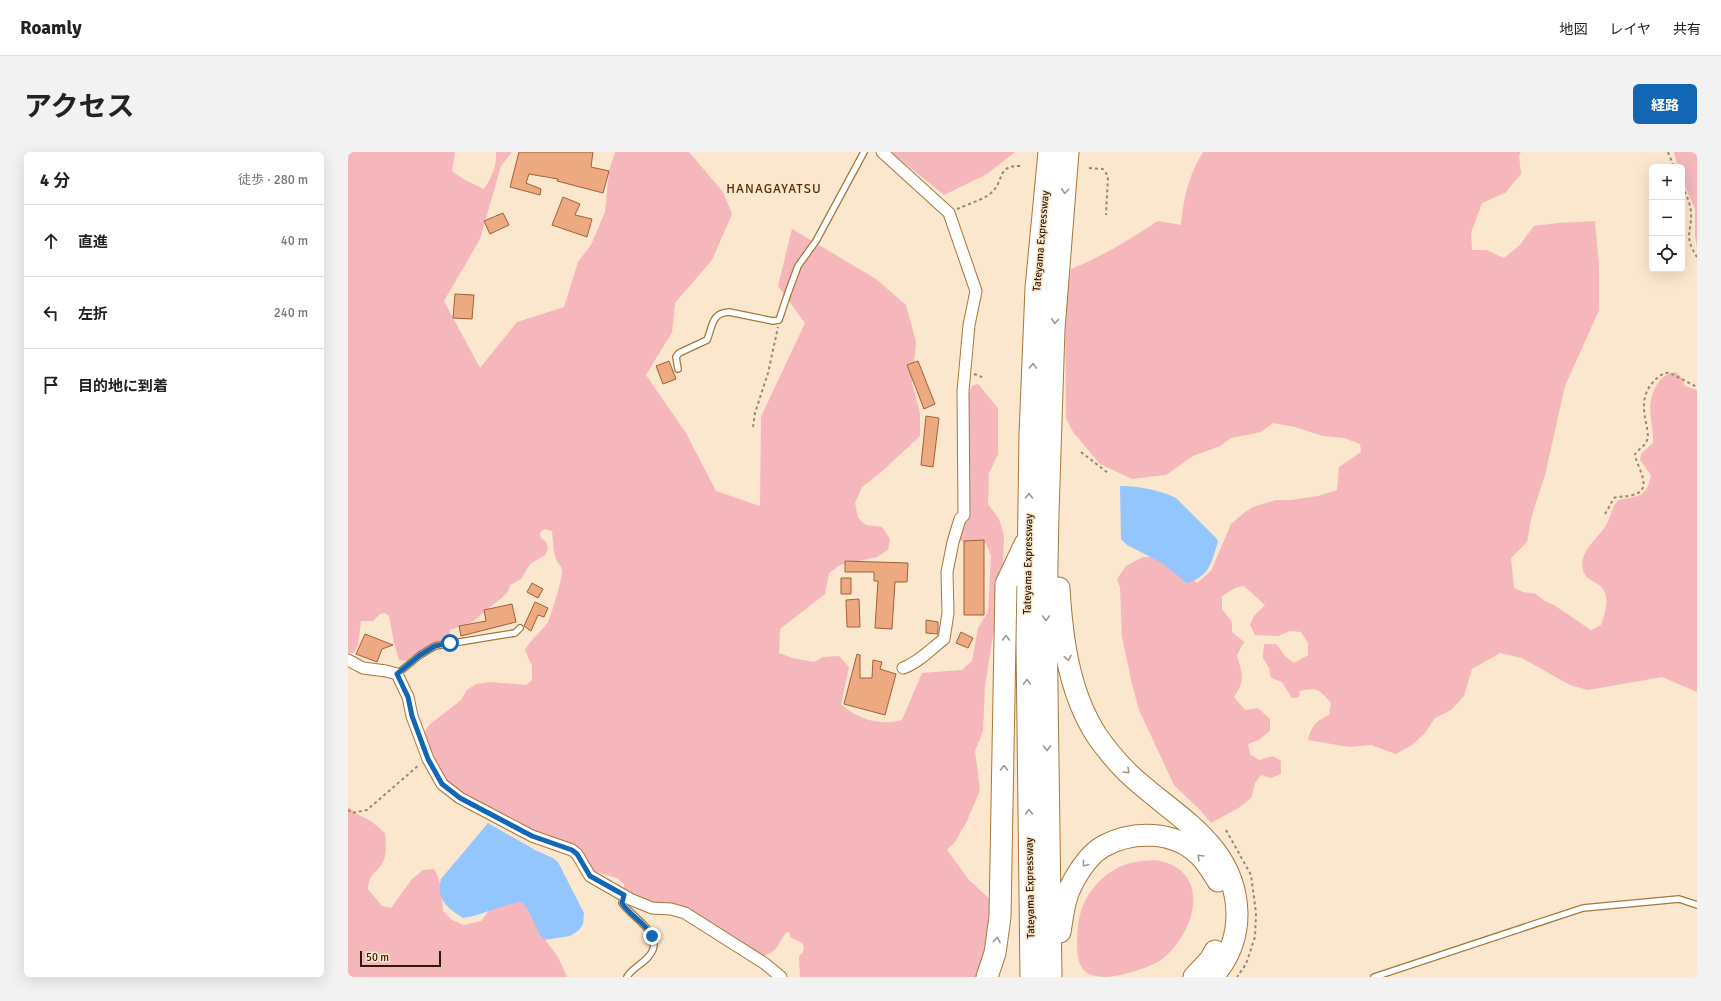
<!DOCTYPE html>
<html lang="ja">
<meta charset="utf-8">
<style>
body{margin:0;font-family:Signika,"Noto Sans JP",sans-serif;background:#f2f2f2;color:#222}
.controls{position:absolute;right:12px;top:12px;display:grid;overflow:hidden;border-radius:6px;box-shadow:0 4px 16px #0002}
.controls button{width:36px;height:36px;display:grid;place-items:center;padding:0;border:0;border-bottom:1px solid #e0e0e0;background:#fff;color:#222;font:20px sans-serif}
.scale{position:absolute;left:12px;bottom:10px;width:81px;box-sizing:border-box;padding-left:4px;border:2px solid #2d1b02;border-top:0;font-size:11px;line-height:14px;white-space:nowrap;color:#2d1b02;-webkit-text-stroke:3px #fbe6ce;paint-order:stroke}
.stop{position:absolute;width:12px;height:12px;margin:-9px;border:3px solid #1266b4;border-radius:50%;background:#fff}
.stop.end{background:#1266b4;border-color:#fff;box-shadow:0 1px 4px #0008}
.list{margin:0;padding:0;list-style:none}
h2{display:flex;justify-content:space-between;align-items:center;height:52px;margin:0;padding:0 16px;font-size:17px}
h2 small{font-size:13px;font-weight:400;color:#767676}
.list li{display:grid;grid-template-columns:26px 1fr auto;gap:12px;align-items:center;box-sizing:border-box;height:72px;padding:0 16px;border-top:1px solid #e0e0e0}
.list b{display:block;font-size:15px;white-space:nowrap}
.list em{font-size:13px;font-style:normal;color:#767676}
.icon{flex:none;width:22px;height:22px;fill:none;stroke:currentColor;stroke-width:2;stroke-linecap:round;stroke-linejoin:round}
.map{position:relative;flex:none;width:1349px;height:825px;overflow:hidden;border-radius:6px}
header{display:flex;align-items:center;gap:24px;box-sizing:border-box;height:56px;padding:0 20px;background:#fff;border-bottom:1px solid #e0e0e0}
header strong{font-size:19px}
nav{display:flex;gap:22px;margin-inline-start:auto;font-size:14px}
.intro{display:flex;align-items:center;justify-content:space-between;box-sizing:border-box;height:96px;padding:0 24px}
h1{margin:0;font-size:28px}
.button{padding:10px 18px;border-radius:6px;background:#1266b4;color:#fff;font-size:14px;font-weight:700}
main{display:flex;gap:24px;padding:0 24px}
aside{flex:1;background:#fff;border-radius:6px;box-shadow:0 4px 16px #0002}
.map>svg:first-child{display:block}
.green{fill:#f5b6bc}
.water{fill:#93c5fe}
.building{fill:#eda980;stroke:#a0623a}
.lines{fill:none;stroke-linecap:round;stroke-linejoin:round}
.service-casing{stroke:#a6793b;stroke-width:8}
.minor-casing{stroke:#a6793b;stroke-width:13}
.motorway-casing{stroke:#a6793b;stroke-width:23}
.path{stroke:#9b876f;stroke-width:2;stroke-dasharray:3 3;stroke-linecap:butt}
.service{stroke:#fff;stroke-width:5.5}
.minor{stroke:#fff;stroke-width:11}
.motorway{stroke:#fff;stroke-width:21}
.oneway{stroke:#a0988d}
.route{stroke:#1266b4;stroke-width:5}
.labels{text-anchor:middle;dominant-baseline:central;stroke-width:3;stroke-linejoin:round;paint-order:stroke}
.street-label{font-size:11px;fill:#2d1b02;stroke:#fbe6ce}
.quarter-label{font-size:13px;letter-spacing:1px;fill:#543300;stroke:#fbe6ce}
</style>
<header>
<strong>Roamly</strong>
<nav><a>地図</a><a>レイヤ</a><a>共有</a></nav>
</header>
<div class="intro"><h1>アクセス</h1><a class="button">経路</a></div>
<main>
<aside>
<h2>4 分<small>徒歩 · 280 m</small></h2>
<ul class="list">
<li><svg class="icon" aria-label="ahead" viewBox="0 0 24 24"><path d="M12 20V5M6 11l6-6 6 6"/></svg><div><b>直進</b></div><em>40 m</em></li>
<li><svg class="icon" aria-label="left" viewBox="0 0 24 24"><path d="M17 20v-9H6M10 6l-5 5 5 5"/></svg><div><b>左折</b></div><em>240 m</em></li>
<li><svg class="icon" aria-label="arrive" viewBox="0 0 24 24"><path d="M6 21V4h12l-3 4 3 4H6"/></svg><div><b>目的地に到着</b></div></li>
</ul>
</aside>
<div class="map">
<svg width="1349" height="825" viewBox="0 0 1349 825">
<rect width="100%" height="100%" fill="#fbe6ce"/>
<path class="green" d="M0,0H107L104,19L115,27L136,37C144,25 149,14 148,0H164L153,14L132,87L96,149L132,216L169,170L216,155L230,110L243,93L257,60L261,19L267,0H341L375,40L384,62L364,108L327,151L324,180L298,223L338,281L368,339L412,354L413,265L457,171L430,134L444,77L528,127L558,153L568,190L564,231L572,261V284L532,321L514,335L507,351L510,366L518,373L534,375L542,387L540,398L529,405L492,413L481,421L477,442L432,477L431,501L444,506L466,510L475,505L491,504L501,515L493,552C510,568 533,574 554,568L574,521L614,518L624,509L630,476L640,460L643,404L638,391L621,392L611,388L622,270L620,243L624,234L630,232L650,256V302L641,321L640,352L651,367L656,384L653,466L646,477L637,534L635,579L627,599L632,638L619,669L607,690L599,698L621,728L647,752L632,825H452L451,804L455,800L456,794L454,791L442,785V781L439,780C429,791 432,798 416,804L324,753L301,750L276,738V732L269,726L245,719L203,689L162,668L155,662L138,656L121,645L105,635L79,613L75,612L74,608L76,581L80,574L113,548L119,538L128,532L142,530L178,533L184,528V514L177,498C184,486 194,479 200,470C203,464 215,425 214,419C214,414 211,413 209,409C205,401 205,387 204,379L196,377L192,381L193,386L198,390L200,397L197,403L182,412L173,427L162,433L160,440L151,448L124,470L102,478L100,486L94,491L69,502L61,507L57,509L51,508L46,491L41,464L37,461L32,462L25,469H13L10,493L6,501H0Z
M543,0H667L639,22L596,43Z
M855,0H1173L1171,3L1173,22L1157,41L1134,51L1123,81L1124,98H1138L1156,106L1171,94L1186,74L1210,71L1247,69L1251,114V158L1217,234L1197,323L1184,363L1179,390L1163,406L1166,436L1175,440L1188,442L1196,449L1206,453L1243,478L1253,473C1258,458 1264,440 1248,431C1242,428 1237,425 1235,418C1230,401 1249,387 1257,375C1263,366 1263,357 1270,348C1290,344 1299,346 1303,323L1292,308L1293,302L1305,291C1306,270 1297,256 1307,236C1312,226 1317,222 1328,220L1333,225L1337,234L1349,238V540L1314,525L1240,538L1222,533L1174,506L1152,501L1124,517L1116,544L1103,558L1087,566L1077,581L1064,593L1048,602L1023,593L1001,595L960,588C963,574 968,569 981,563L983,551C972,538 969,535 952,539L951,545L944,546L934,530L923,526L921,516L915,506L916,492H928L937,504L946,511L960,503V491L953,480L942,479L930,484L907,483L902,473L906,464L917,453L896,434L887,436L874,444V457L884,470V480L896,490L889,503C894,523 898,527 886,545L897,558L910,556L922,567V579L911,588L900,592L902,602L911,608L925,604L933,609V622L923,626L913,623L907,631L903,646L892,655L863,671L853,659L826,633L791,558L784,532L774,485L772,435L769,427L778,414L795,405H822L849,431L863,419L883,372L897,360L905,355L928,348H943L970,344L989,338L991,315L1013,300L1012,292L996,286L975,284L947,275L925,271L913,280L883,286L872,294L845,304L818,323L784,327L752,312L725,280L718,266L717,154L723,117C754,105 782,87 810,69L833,73C836,45 840,25 855,0Z
M1326,0H1349V95L1347,84V57L1334,28V15H1330Z
M0,655L11,663L23,669L37,681C38,690 39,702 35,710C28,723 22,719 20,737L34,754L43,756L64,727L75,718L86,717C94,730 94,744 95,759L104,768L116,773L133,769L147,751L179,747L198,789L210,805L219,825H0Z
M806,708C866,716 848,781 813,808C804,815 770,825 758,825C731,825 729,810 729,787C730,773 731,761 737,749C743,737 754,725 766,718C778,710 792,709 806,708Z"/>
<path class="water" d="M772,334C790,334 812,338 828,346L869,387L870,390C863,411 862,424 839,431L814,411L779,393L773,387Z
M140,671L187,698L205,706L210,710L236,761L235,772L231,778L222,784L196,788C186,777 185,761 174,750C154,752 135,763 115,766C99,756 88,747 93,727Z"/>
<path class="building" d="M171,0H245L243,15L261,19L255,41L209,29L210,27L181,22L178,31L193,37L192,43L162,35Z
M215,45L232,52L227,63L244,67L239,85L204,73Z
M155,61L161,73L142,82L136,69Z
M107,142L126,143L124,167L105,166Z
M321,209L328,227L315,232L308,214Z
M570,209L587,252L576,257L559,213Z
M578,264L591,266L585,315L573,313Z
M636,388V463H616V389Z
M497,409L560,411L559,430H547L544,477L527,476L530,429H526V420H497Z
M493,426H503V442H493Z
M184,431L195,437L190,446L179,440Z
M511,447L512,475H499L498,448Z
M187,450L200,456L196,465L190,463L183,479L176,474Z
M164,452L168,470L113,484L111,474L138,469L136,458Z
M578,468L590,470V482L578,481Z
M613,480L625,486L620,496L608,491Z
M17,482L45,493L34,497L29,510L8,502Z
M509,502L512,503V526H524L525,508L534,510L532,517L548,522L537,563L496,552Z"/>
<g class="lines">
<g class="service-casing">
<path id="service" d="M330,217L328,205L331,201L359,188C365,174 363,161 381,160L425,169L431,168L440,141L450,114L468,89L516,0
M49,522L72,503L87,494L167,481L172,476
M276,743L274,751C283,765 319,783 301,804C295,812 284,816 279,825
M1026,825L1235,756L1331,747L1349,753"/>
</g>
<g class="minor-casing">
<path id="minor" d="M534,0L601,61L628,139L621,173L615,239L616,363L612,367L605,390L599,420L600,461L596,487C583,497 570,511 555,516
M0,508L15,516L38,519L49,522L60,545L64,564L80,607L94,632L112,646L184,684L224,698L229,702L242,724L282,747L304,756L323,757L337,761L416,811L433,825"/>
</g>
<g class="motorway-casing">
<path id="motorway" d="M711,436C714,487 721,541 749,584C758,597 769,610 780,621C825,664 888,691 889,762C889,786 880,808 864,825
M712,780C715,763 716,746 725,730C732,717 743,701 756,694C785,678 826,679 850,702C859,710 864,720 870,729
M639,825L647,801L652,765L658,432L677,392
M683,825L679,491L682,283L688,136L701,0
M703,825L698,465L700,361L706,177L720,0
M846,825L862,808L867,799"/>
</g>
<path class="path" d="M1320,0L1326,15
M741,16L755,17L760,24L758,63
M1334,34C1338,42 1342,50 1343,60C1344,81 1335,83 1349,105
M609,57C620,52 635,48 643,41C657,29 648,13 673,14
M626,222L634,225
M405,275L407,261L420,221L430,175
M733,300L760,321
M1257,362L1266,346C1272,344 1278,345 1285,343C1307,337 1288,315 1287,302C1290,298 1298,293 1299,288C1301,284 1299,279 1299,275C1295,258 1293,243 1306,229C1311,224 1316,220 1322,221L1349,235
M0,658L4,661L19,658L71,613
M878,678L903,723L908,761L907,785L898,812L889,825"/>
<use href="#service" class="service"/>
<use href="#minor" class="minor"/>
<use href="#motorway" class="motorway"/>
</g>
<defs><path id="oneway-chevron" d="M-2-3.5L2.5 0L-2 3.5" fill="none" stroke-width="1.6" stroke-linecap="round" stroke-linejoin="round"/></defs>
<g class="oneway">
<use href="#oneway-chevron" transform="translate(717 39) rotate(94)"/>
<use href="#oneway-chevron" transform="translate(707 169) rotate(94)"/>
<use href="#oneway-chevron" transform="translate(685 214) rotate(-88)"/>
<use href="#oneway-chevron" transform="translate(681 344) rotate(-89)"/>
<use href="#oneway-chevron" transform="translate(698 466) rotate(90)"/>
<use href="#oneway-chevron" transform="translate(658 486) rotate(-89)"/>
<use href="#oneway-chevron" transform="translate(720 506) rotate(79)"/>
<use href="#oneway-chevron" transform="translate(679 530) rotate(-91)"/>
<use href="#oneway-chevron" transform="translate(699 596) rotate(90)"/>
<use href="#oneway-chevron" transform="translate(656 616) rotate(-89)"/>
<use href="#oneway-chevron" transform="translate(779 619) rotate(45)"/>
<use href="#oneway-chevron" transform="translate(681 660) rotate(-91)"/>
<use href="#oneway-chevron" transform="translate(852 705) rotate(-134)"/>
<use href="#oneway-chevron" transform="translate(737 712) rotate(128)"/>
<use href="#oneway-chevron" transform="translate(649 788) rotate(-80)"/>
</g>
<g class="lines">
<path class="route" d="M102,491L87,494L72,503L49,522L60,545L64,564L80,607L94,632L112,646L184,684L224,698L229,702L242,724L276,743L274,751C282,764 297,770 304,784"/>
</g>
<g class="labels">
<g class="street-label">
<text transform="translate(693 89) rotate(-85)">Tateyama Expressway</text>
<text transform="translate(680 412) rotate(-89)">Tateyama Expressway</text>
<text transform="translate(682 736) rotate(-91)">Tateyama Expressway</text>
</g>
<g class="quarter-label">
<text x="426" y="37">HANAGAYATSU</text>
</g>
</g>
</svg>
<div class="controls">
<button>+</button>
<button>−</button>
<button><svg class="icon" aria-label="locate" viewBox="0 0 24 24"><circle cx="12" cy="12" r="6"/><path d="M12 2v4M12 18v4M2 12h4M18 12h4"/></svg></button>
</div>
<div class="scale">50 m</div>
<div class="stop" style="left:102px;top:491px"></div>
<div class="stop end" style="left:304px;top:784px"></div>
</div>
</main>
